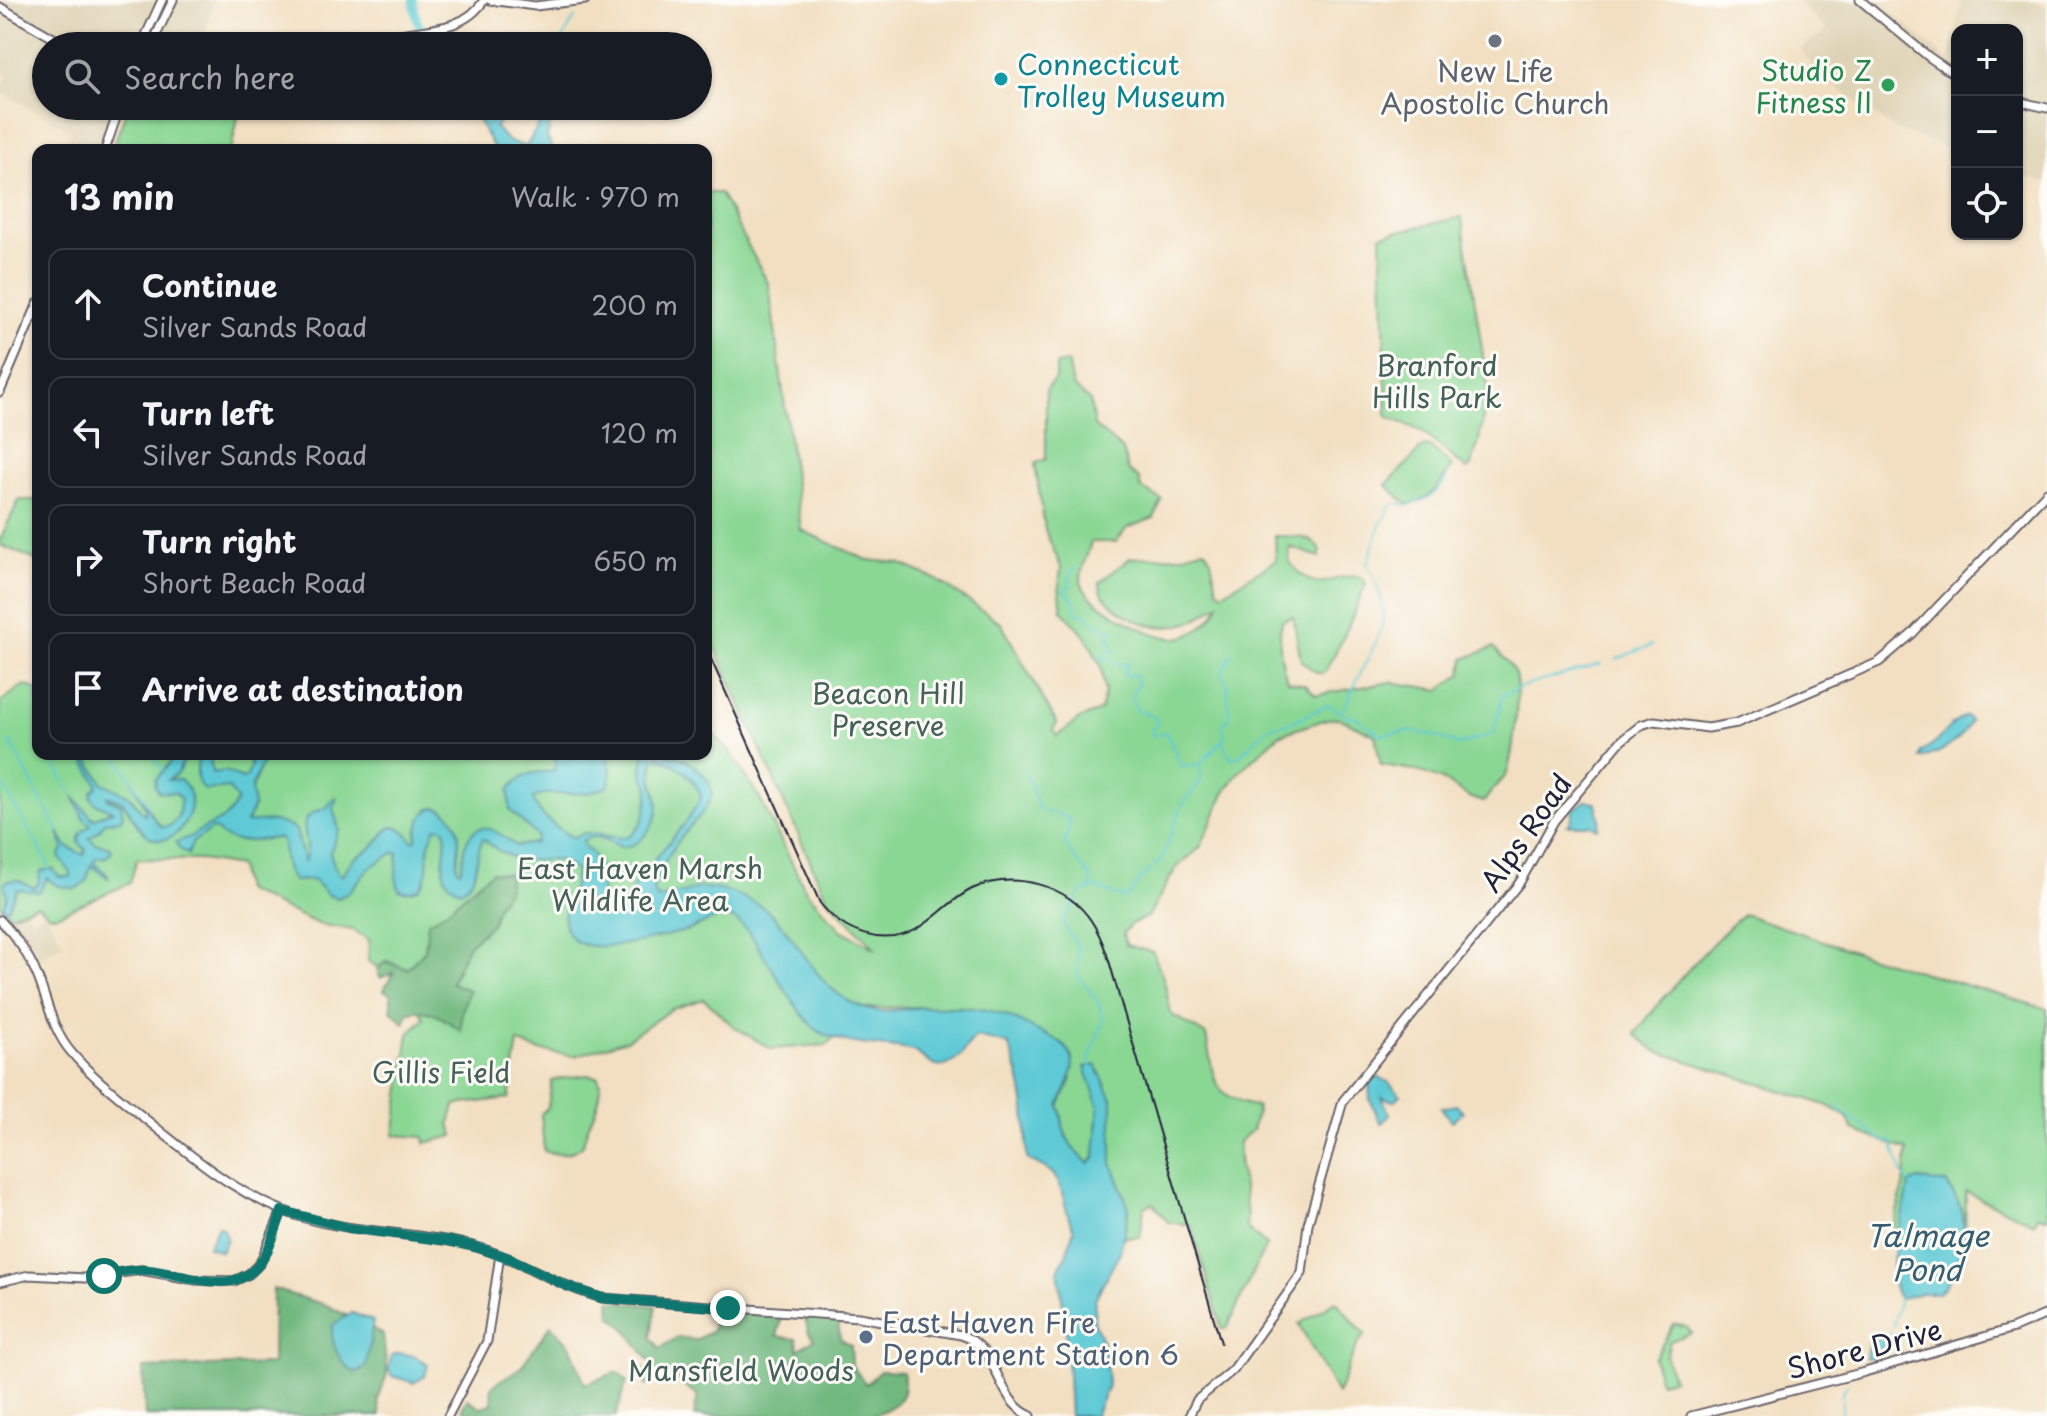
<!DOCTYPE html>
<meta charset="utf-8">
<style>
body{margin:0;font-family:"Playpen Sans",sans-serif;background:#20242c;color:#f1f3f6}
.controls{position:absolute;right:24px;top:24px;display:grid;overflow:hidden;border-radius:16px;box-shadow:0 2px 6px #0004}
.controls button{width:72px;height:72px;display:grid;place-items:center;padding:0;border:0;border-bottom:2px solid #363941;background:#171b24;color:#f1f3f6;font:40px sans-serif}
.stop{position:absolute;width:24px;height:24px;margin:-18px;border:6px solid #0f766e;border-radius:50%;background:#fff}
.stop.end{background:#0f766e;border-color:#fff;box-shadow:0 2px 8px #0008}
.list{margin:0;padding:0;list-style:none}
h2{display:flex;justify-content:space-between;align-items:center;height:104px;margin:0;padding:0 32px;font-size:34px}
h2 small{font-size:26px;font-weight:400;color:#9ea1a6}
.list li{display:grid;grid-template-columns:52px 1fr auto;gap:24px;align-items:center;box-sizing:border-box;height:112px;margin:0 16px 16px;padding:0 16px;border:2px solid #363941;border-radius:16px}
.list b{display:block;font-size:30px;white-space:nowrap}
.list p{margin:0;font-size:26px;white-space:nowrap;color:#9ea1a6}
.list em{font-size:26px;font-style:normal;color:#9ea1a6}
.icon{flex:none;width:44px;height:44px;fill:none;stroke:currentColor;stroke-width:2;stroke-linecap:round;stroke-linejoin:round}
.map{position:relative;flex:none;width:2047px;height:1416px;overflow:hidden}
.search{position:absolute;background:#171b24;box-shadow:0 2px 6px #0004;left:32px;top:32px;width:680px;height:88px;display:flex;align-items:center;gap:20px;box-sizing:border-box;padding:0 28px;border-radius:44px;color:#9ea1a6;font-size:30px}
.panel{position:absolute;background:#171b24;box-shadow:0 2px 6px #0004;left:32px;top:144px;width:680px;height:616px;border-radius:16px}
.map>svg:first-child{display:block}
.built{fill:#dfd3b5}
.green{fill:#8ad794;stroke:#567c68;stroke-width:2}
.forest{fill:#6fb87e;stroke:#486d5c;stroke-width:2}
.water{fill:#5ecad5;stroke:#407688;stroke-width:2;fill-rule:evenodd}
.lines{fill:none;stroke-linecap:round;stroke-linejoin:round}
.stream{stroke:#5ecad5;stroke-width:2}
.river{stroke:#5ecad5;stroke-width:8}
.secondary-casing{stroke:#6b646a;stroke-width:11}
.primary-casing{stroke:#6b646a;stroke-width:11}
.secondary{stroke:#fff;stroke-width:7}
.primary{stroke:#fff;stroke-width:7}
.tram{stroke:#22223b;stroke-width:2}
.route{stroke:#0f766e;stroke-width:10}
.worship-dot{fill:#6b7280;stroke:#fdfcf7;stroke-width:3}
.culture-dot{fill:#0f9aa8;stroke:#fdfcf7;stroke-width:3}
.leisure-dot{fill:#2e9e5b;stroke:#fdfcf7;stroke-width:3}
.service-dot{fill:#5c6f8a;stroke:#fdfcf7;stroke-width:3}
.labels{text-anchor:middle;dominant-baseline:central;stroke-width:6;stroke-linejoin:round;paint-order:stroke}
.culture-label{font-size:28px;fill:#0d838f;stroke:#fdfcf7;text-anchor:start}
.leisure-label{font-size:28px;fill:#27864d;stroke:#fdfcf7;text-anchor:end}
.worship-label{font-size:28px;fill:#5b616d;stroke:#fdfcf7}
.park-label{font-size:28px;fill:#46615a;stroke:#fdfcf7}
.street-label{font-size:28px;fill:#22223b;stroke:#fdfcf7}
.service-label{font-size:28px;fill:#4e5e75;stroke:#fdfcf7;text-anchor:start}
.water-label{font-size:30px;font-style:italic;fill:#375d71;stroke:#fdfcf7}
</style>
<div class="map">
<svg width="2047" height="1416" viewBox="0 0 2047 1416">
<rect width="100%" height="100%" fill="#fdfcf7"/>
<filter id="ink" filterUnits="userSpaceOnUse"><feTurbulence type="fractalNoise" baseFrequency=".0125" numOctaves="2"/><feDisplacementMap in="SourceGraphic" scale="16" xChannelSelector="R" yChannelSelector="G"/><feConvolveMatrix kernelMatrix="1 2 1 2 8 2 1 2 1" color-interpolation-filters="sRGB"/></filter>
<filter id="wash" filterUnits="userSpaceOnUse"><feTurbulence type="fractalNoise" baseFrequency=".006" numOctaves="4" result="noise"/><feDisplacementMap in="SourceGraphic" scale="32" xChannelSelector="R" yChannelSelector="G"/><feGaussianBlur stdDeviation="1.8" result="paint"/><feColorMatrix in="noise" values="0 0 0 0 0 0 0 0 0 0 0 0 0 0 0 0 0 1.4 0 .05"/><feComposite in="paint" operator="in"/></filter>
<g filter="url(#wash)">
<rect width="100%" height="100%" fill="#f2dfc1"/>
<path class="built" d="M0,0H214L204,39L200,38L196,46H46V106H113L99,150H66L72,131L0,92L7,76L0,73Z
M1207,0H1383L1384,2L1208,5Z
M1796,0H1887L1883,5L1949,61L1962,0H2032L2047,7V182L2017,175V30H1957V151L1895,129L1824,79L1800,49L1827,30Z
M25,910L32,920L45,912L63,944L34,960L6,919Z"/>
<path class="green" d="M128,106H232L239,113L231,150H112Z
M706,193H720L769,285L801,530L867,560L899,563L937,580L1001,623L1057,724L1053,729L1057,736L1081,718L1100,711L1105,692L1101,667L1087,638L1062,610L1059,585L1061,567L1045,530L1036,471L1035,463L1046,459V390L1056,377V365L1068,362L1073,386L1090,401L1094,426L1123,450L1128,470L1139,479L1141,488L1162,500L1154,518L1127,528L1116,542H1091C1088,554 1078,574 1082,585C1089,605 1157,641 1177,638C1194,637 1214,619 1219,604C1209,610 1198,620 1187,623C1177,626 1165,628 1155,626C1136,623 1098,603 1100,582L1130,558L1180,556L1205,549L1211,560L1217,589L1223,593L1276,560L1275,536C1293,537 1311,534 1321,551L1319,557L1290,547L1289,561C1321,603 1328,569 1363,578L1366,584L1345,634L1325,673H1317L1301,661L1293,616L1282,621C1277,642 1281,661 1287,681L1305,685L1316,695L1391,682L1440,690L1462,674L1464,659L1494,647C1500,655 1510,663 1514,672C1521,688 1513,755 1507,773C1503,781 1489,792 1484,802C1468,799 1458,789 1444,781C1423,771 1404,768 1381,765L1375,735L1339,718L1327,719L1279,735L1238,773L1224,794L1200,848L1176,868L1148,917L1131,924L1123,934L1126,945L1153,952L1164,980L1171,1014L1206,1035C1214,1077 1210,1098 1258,1107L1252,1130L1239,1142C1236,1172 1249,1195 1246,1227L1266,1245L1227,1328L1222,1329L1191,1225L1168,1222L1153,1203L1144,1208L1140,1237H1123L1129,1209L1112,1163V1099L1086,1068L1099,1106L1095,1157L1089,1164C1077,1153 1066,1143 1063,1126C1062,1118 1062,1114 1059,1106L1072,1079C1053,1059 1034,1031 1011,1018C981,1001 901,1008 865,1008L827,1045L771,1049L733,1026L704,999L672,1009L626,1040L575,1056L537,1050L518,1042L509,1098L455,1105L450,1124L454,1136L425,1143L424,1137L394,1135L409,1034L424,1018L405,985L368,961L369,940L353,930L318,924L244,890L239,866L202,860L137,859L130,883L57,915H50L37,905L10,915L0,905V702L24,685L38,690V754H706V689L712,705L709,729L731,753L760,799L806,891L841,930L876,949L826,897L716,649L706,633Z
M1462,217L1488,389L1479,441L1471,466L1467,469L1421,431L1387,416L1381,235Z
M1424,446L1432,448L1452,466C1440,484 1431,501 1407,504L1386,485Z
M38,496V561L0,545V540L19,500H37Z
M1743,914L1871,957L2047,1009V1218L2038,1216L2034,1223L1966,1192L1965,1258L1891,1238L1905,1178L1907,1150L1853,1130L1847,1117L1826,1105L1656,1051L1635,1034C1668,991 1703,951 1743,914Z
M586,1075L598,1077C608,1098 585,1123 583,1145C572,1155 558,1155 544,1151L541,1114L548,1107L552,1080Z
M1336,1301L1365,1335C1353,1346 1346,1377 1337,1394L1299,1324Z
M1674,1324L1686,1327L1692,1333L1670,1341L1666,1357L1673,1379L1660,1382L1654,1359Z"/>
<path class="forest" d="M492,872L509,874V888L497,906L492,923L467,947L451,983L469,990L462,1011L461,1031C447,1020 426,1005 408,1013L404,1023L391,1010V995L384,990L393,973L380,978L377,969L386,961L407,969L425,950L428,922C453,910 469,888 492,872Z
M273,1289L326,1305L383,1334L387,1374L378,1400L380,1416H145L143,1368L272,1364Z
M610,1301L656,1306L651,1338L660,1348L678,1337L695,1340L712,1331L716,1310L782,1317L777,1336L797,1339L798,1350L814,1339L809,1333L804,1315L838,1319L840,1339L851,1346L852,1366L866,1384L880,1371L903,1372C908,1401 896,1405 872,1416H694L698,1395L668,1376L646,1385L638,1373L654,1366C639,1350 629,1327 611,1316Z
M551,1325L570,1345L585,1384L618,1372L627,1381L616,1416H472L462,1409L467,1399L481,1407L492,1404L491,1387L520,1368Z"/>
<path class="water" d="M470,106H490L500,121L495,128L508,141L526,147L546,112L552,119L547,137L551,146L549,150H495Z
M1966,716L1970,720C1964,740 1939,755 1920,758L1921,752C1939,746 1946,723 1966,716Z
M81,754H84L103,783L129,796L145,815V807L132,781C142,794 151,820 162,827L169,826L178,818L181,799L176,793L159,792L155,786L156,779L170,763L171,754H186L178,773L168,780H180C208,798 178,853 150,837C135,828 132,813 122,801L107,796L108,799L121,804L123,816L120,820L105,822L98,832L89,838L96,844L110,847L112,851L106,857L96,858L93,862L107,874L108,878L91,865L86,882L75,889L56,885L47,878L39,892L17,889L9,907L2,911L7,896L4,885L5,881L18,880L34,888L38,884L41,871L53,869L59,877H71V873L59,857L63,849L58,832L67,847L84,855L86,850L79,843C78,833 84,830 91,825L84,819L73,796L93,819L112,811L95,803L91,797L92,792L98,785Z
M197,754H210L212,773L226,771L242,779L247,777L251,764L244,754H266L251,789L254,806L246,823C265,821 279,819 296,830L304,861C316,838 286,818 326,808L334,798H337L333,808L339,830L330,853L336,870L342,876C345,871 349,864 353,860C358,855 365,853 370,849C387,835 390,811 413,841L416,840C417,833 419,822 423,816C436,797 455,815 458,831C461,844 457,857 457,869L460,871C464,864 462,855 465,846C476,813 499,832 516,846L535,843L537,836L510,810L509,790C521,774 534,771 553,772L557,762L550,754H606C611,766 613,774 608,787L588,793L542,794L533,798C538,817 557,827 573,838C600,821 623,856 641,823C646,815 650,793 648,785C647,781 643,777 642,773C641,768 644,760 645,754C671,754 682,753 702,773C709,780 714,790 710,800C705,812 695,821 687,830C673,847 659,869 653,890L657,898C668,899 675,891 685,893C704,879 753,898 769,912C801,941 815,986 856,1005C883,1018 905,1006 933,1007C957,1007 983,1007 1005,1015C1016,1019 1027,1026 1038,1031C1084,1050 1077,1065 1059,1106C1062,1114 1062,1118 1063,1126C1066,1142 1077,1153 1089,1164L1095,1157L1099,1106L1085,1067L1096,1065L1112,1099V1163L1129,1209L1120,1252L1095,1299L1094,1320L1105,1348L1108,1385L1095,1416H1070L1065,1319L1058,1270L1065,1258L1074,1229C1063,1212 1066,1185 1050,1171C1044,1166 1034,1163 1027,1159C1027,1119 1025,1081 1008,1044L976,1037C966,1045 965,1053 957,1059C936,1075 931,1062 915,1052C910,1049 903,1049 897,1048C872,1045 843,1044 820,1032C804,1024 777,976 766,959C757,946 750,930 737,921C720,910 701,927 685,931C661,937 592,957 573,939C551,918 577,894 576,871L559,860H518L499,851L483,839C473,857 481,879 461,890C430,879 450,851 445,829L436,827C434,833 430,839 429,845C426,864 432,899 399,890L396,877L398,853L395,852L369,868L348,893L338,898L328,895L313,880L294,881C284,871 284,855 283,842L278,838C258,839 230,848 217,830L212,829L193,842L188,854L180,849L176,842C188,840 191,835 201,830C218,821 229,820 237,800L229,788L205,790C191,779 200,768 197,754ZM659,758C678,763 696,779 701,798L686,822L636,882L630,894L631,909L628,915H609L601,909C601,884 606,862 584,846L583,840C596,833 609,840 620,847C634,846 639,843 647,833C672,800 645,790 654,761Z
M1585,801L1596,803L1600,820L1598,829L1590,825H1568L1571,822L1573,810Z
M1379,1077L1388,1082L1401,1095L1394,1101L1382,1097L1390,1115L1381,1124L1370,1099L1369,1081L1373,1077Z
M1456,1105L1463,1112L1452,1121L1441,1108Z
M1918,1180L1947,1183C1951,1192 1959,1202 1962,1211C1968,1233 1956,1280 1938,1293H1921L1900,1299C1880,1275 1906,1213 1909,1184Z
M218,1226L224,1229L227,1239L221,1252L208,1247Z
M352,1313L373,1321L366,1367L356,1373C341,1367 329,1340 333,1325Z
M1882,1337L1885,1342C1883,1351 1877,1359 1866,1358C1867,1345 1869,1339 1882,1337Z
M399,1353L414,1356L428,1364L425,1376L414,1383L392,1376L388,1369L392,1355Z"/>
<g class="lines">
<path class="stream" d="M559,46L575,17
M550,116L556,106
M1075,567L1069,576L1071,585L1064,590L1073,599L1077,614H1087L1090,619L1098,622L1099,627L1112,629L1108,637L1112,640L1110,645L1115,651L1103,653L1101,659H1110L1118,665L1128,663L1124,676L1135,675L1138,683L1131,696L1137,710L1156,718L1157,722L1152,731L1153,736L1166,732C1171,743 1176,754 1181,766C1188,767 1193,763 1200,765L1201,781L1183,803L1161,860L1141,878L1130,894L1125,898L1095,887L1082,892L1064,919V926L1078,946V975L1099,1003L1103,1022L1089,1060L1092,1068
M1617,659L1652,645
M1342,710C1350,698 1355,683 1362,670C1385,625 1393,613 1367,564L1381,522L1388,514V508C1395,503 1400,502 1407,506C1425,501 1439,494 1447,477
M1221,741L1225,736L1222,724L1229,719C1230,708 1226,693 1228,686C1219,667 1221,673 1232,654
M10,742L58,831
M49,754L72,795
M115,754L149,807
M150,754L163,770
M1200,764L1221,741L1225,744L1226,751L1231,757H1238L1268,728L1291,722L1329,705L1349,717H1356L1380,735L1408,731L1432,735L1459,745L1494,733L1502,696L1518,688L1601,664
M1024,768L1038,806L1043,812L1056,813L1070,820L1065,843L1070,852L1091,878L1090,888
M0,781L46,859L50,870
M1835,1104C1848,1120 1868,1126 1881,1141L1892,1142L1902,1173L1910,1183
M1895,1317L1900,1299
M1893,1326L1894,1320
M1889,1335L1892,1331
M1842,1416V1392L1847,1386"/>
<path class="river" d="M413,0L417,21L432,46"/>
</g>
</g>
<g filter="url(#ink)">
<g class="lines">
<g class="secondary-casing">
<path id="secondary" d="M0,7L67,46
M141,46L162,0
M151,46L173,0
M352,46C365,41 380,37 394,35C426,29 465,31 484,0
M105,150L120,106
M0,392L38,303
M0,920C15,936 29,955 37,975C48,1001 52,1030 71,1052C92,1077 118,1096 143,1117C195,1159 245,1203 312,1220C365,1234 420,1232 473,1246C518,1258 557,1286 602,1298L859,1317L961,1335C1001,1348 994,1400 1031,1416
M0,1282L29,1275L85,1278L141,1270L196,1280L234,1281L249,1274L260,1263L282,1211
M448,1416L487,1341L500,1255
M1189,1416L1197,1400L1233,1370L1302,1273L1308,1224L1343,1101L1520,882L1554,821L1621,741L1641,725L1654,721L1708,728L1737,723L1879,662L1912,634L2047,492
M1691,1416L1865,1372L2014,1328L2047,1314"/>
</g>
<g class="primary-casing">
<path id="primary" d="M490,0L535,6L585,0
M1860,0L1929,57L1957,76
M2017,101L2047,108"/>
</g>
<use href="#secondary" class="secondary"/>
<use href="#primary" class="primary"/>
<path class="tram" d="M706,648L820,903C843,933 883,948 917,929C937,918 951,899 972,889C1012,871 1067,883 1092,922C1106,944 1112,972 1119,996L1221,1343"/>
</g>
</g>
<g class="lines" filter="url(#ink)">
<path class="route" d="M104,1276C118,1272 132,1269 147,1270C183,1272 232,1300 260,1263C271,1248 276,1228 282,1211L349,1228L449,1241L476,1247L509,1258L567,1286L602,1298L728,1308"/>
</g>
<circle class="worship-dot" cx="1495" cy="41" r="8"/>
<circle class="culture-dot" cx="1001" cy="79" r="8"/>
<circle class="leisure-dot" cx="1888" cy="85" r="8"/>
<circle class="service-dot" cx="866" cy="1337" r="8"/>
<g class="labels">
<g class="culture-label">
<text x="1017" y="63">Connecticut<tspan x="1017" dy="32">Trolley Museum</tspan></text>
</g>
<g class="leisure-label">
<text x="1872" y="69">Studio Z<tspan x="1872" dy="32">Fitness II</tspan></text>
</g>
<g class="worship-label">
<text x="1495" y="70">New Life<tspan x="1495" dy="32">Apostolic Church</tspan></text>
</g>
<g class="park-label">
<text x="1437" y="364">Branford<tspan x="1437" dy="32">Hills Park</tspan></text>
<text x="888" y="692">Beacon Hill<tspan x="888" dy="32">Preserve</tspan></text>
<text x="640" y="867">East Haven Marsh<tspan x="640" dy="32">Wildlife Area</tspan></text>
<text x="441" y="1071">Gillis Field</text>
<text x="741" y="1369">Mansfield Woods</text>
</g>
<g class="street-label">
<text transform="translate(1525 832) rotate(-55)">Alps Road</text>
<text transform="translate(1864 1348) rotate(-15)">Shore Drive</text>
</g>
<g class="service-label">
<text x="882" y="1321">East Haven Fire<tspan x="882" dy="32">Department Station 6</tspan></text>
</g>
<g class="water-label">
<text x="1927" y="1234">Talmage<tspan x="1927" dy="34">Pond</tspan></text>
</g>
</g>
</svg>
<div class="controls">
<button>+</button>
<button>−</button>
<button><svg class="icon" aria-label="locate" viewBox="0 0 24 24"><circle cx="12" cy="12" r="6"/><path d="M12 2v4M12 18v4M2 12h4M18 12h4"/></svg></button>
</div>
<div class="stop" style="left:104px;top:1276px"></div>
<div class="stop end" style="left:728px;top:1308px"></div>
<div class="search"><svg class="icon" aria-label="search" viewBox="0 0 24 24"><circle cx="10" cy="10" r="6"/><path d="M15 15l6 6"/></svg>Search here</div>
<section class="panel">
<h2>13 min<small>Walk · 970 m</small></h2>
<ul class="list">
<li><svg class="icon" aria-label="ahead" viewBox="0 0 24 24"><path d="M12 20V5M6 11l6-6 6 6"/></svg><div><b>Continue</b><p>Silver Sands Road</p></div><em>200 m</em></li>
<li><svg class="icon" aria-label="left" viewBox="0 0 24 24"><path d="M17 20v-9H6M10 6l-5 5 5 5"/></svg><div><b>Turn left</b><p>Silver Sands Road</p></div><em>120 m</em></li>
<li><svg class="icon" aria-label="right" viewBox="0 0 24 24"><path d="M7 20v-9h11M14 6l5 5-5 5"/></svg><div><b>Turn right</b><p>Short Beach Road</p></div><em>650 m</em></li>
<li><svg class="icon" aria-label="arrive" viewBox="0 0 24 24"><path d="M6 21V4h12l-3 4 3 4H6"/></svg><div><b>Arrive at destination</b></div></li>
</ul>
</section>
</div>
